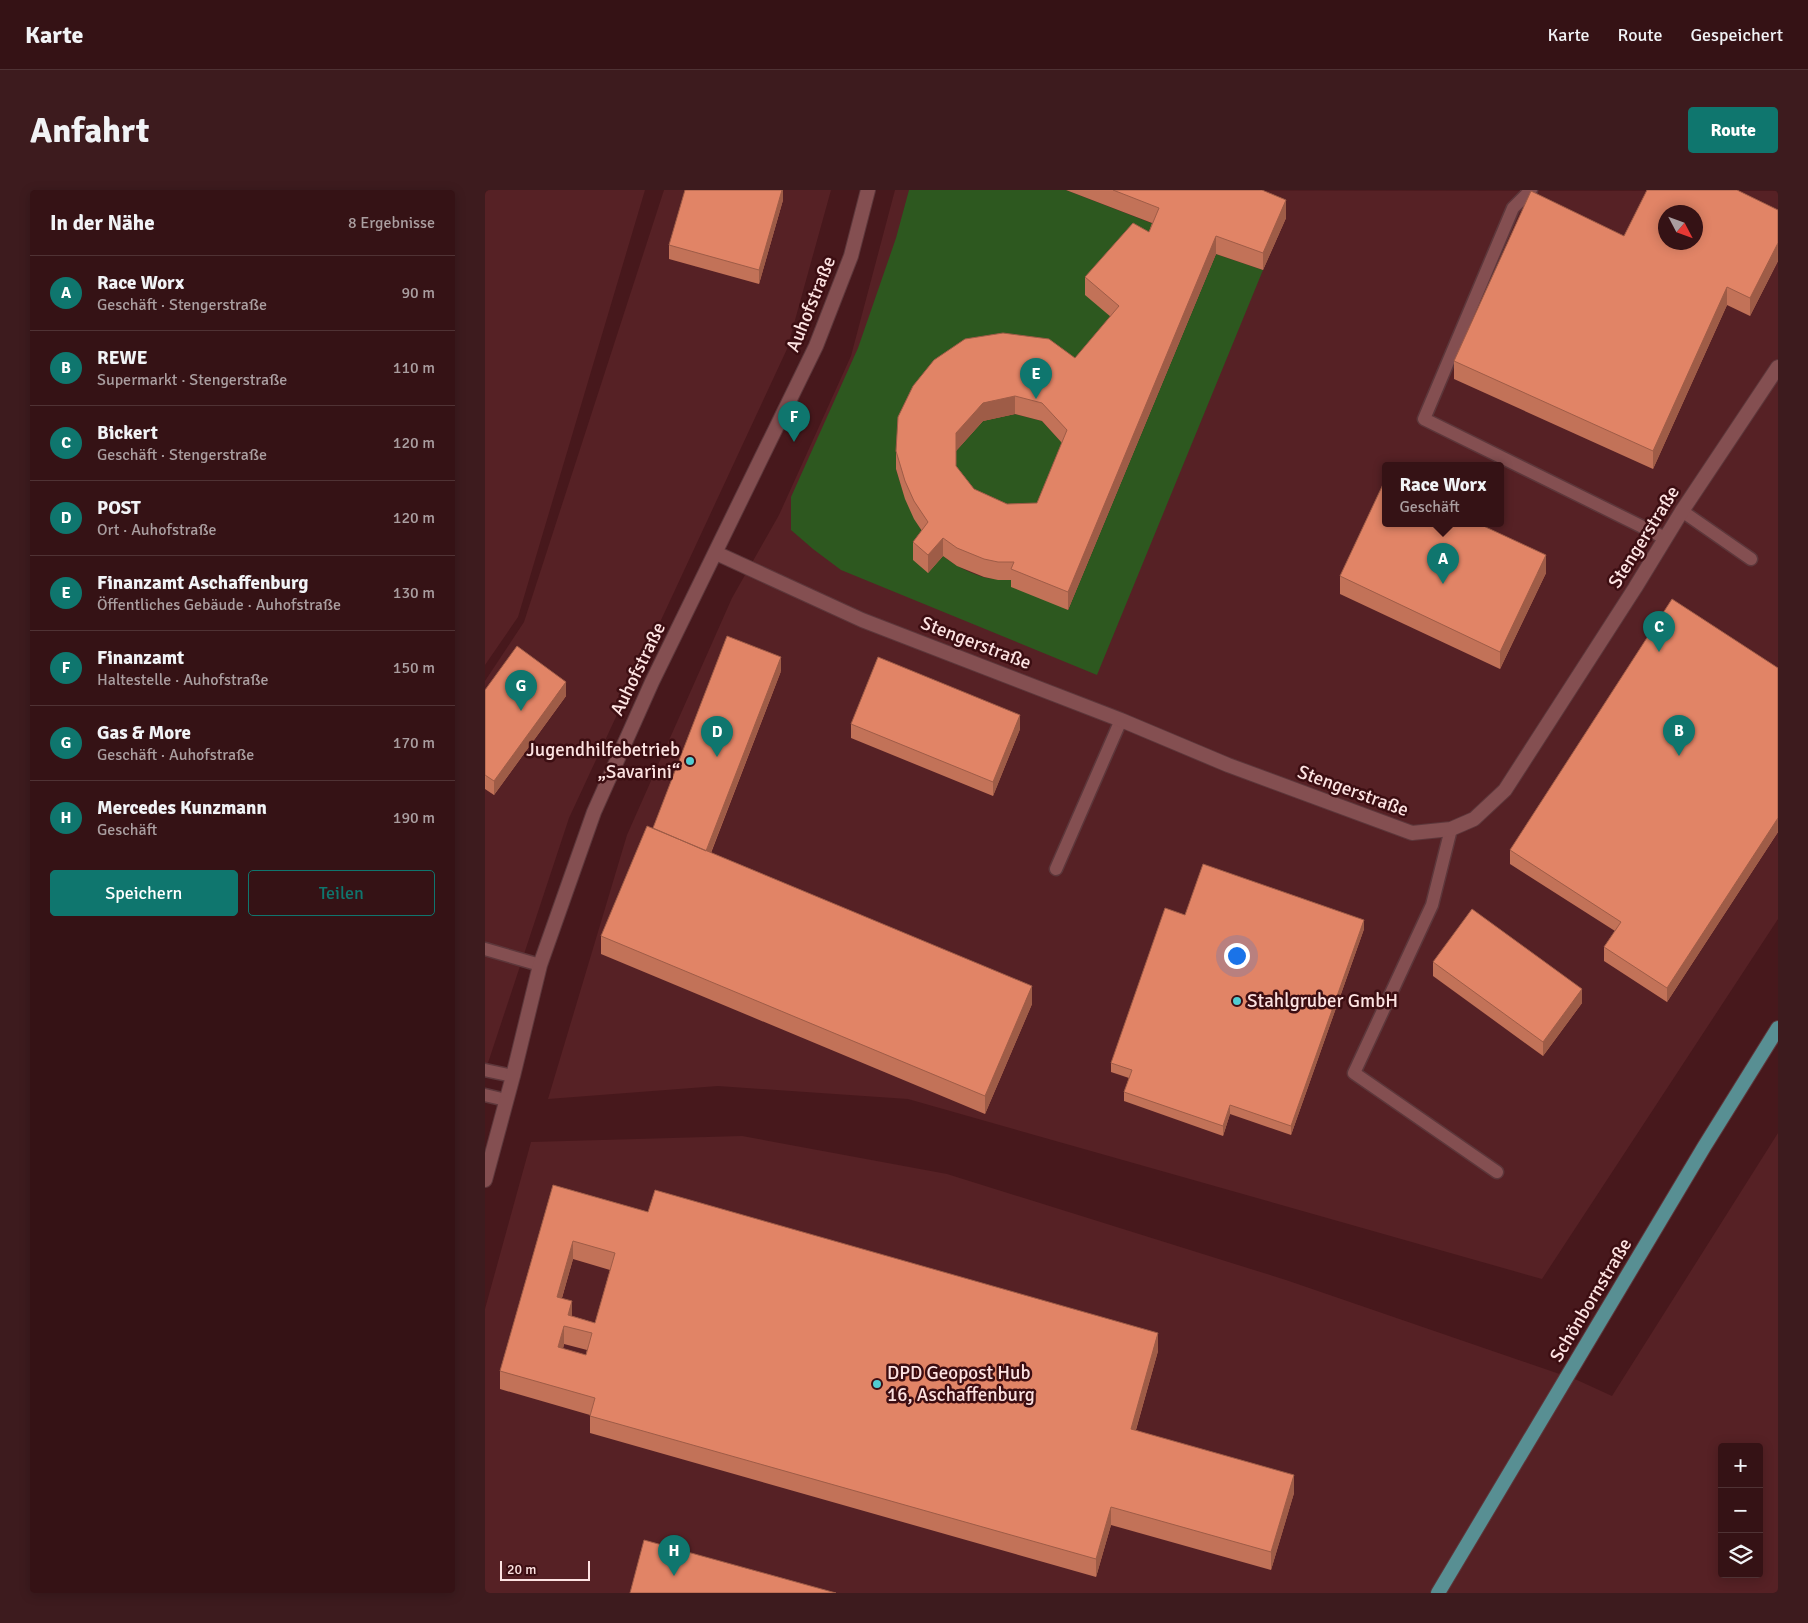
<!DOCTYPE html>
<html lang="de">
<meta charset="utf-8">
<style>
body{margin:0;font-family:Signika,sans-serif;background:#3d1b1e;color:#f1f3f6}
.controls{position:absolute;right:15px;bottom:15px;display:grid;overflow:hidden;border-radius:5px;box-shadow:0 2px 12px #0003}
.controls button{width:45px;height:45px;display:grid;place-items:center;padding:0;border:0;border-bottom:1px solid #4f3234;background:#351215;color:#f1f3f6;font:25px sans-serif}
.compass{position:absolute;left:1173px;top:15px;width:45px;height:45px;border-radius:50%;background:#351215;box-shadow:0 2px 12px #0003;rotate:131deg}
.scale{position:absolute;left:15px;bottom:12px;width:90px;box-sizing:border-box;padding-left:5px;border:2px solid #fde3e2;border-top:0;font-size:14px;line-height:18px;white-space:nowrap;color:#fde3e2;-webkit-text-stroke:4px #3c0e12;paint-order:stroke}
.you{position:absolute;left:751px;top:765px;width:18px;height:18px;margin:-12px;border:4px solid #fff;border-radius:50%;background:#1a73e8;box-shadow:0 0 0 8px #1a73e833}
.badge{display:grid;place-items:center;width:32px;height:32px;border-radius:50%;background:#0f766e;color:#fff;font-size:16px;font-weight:700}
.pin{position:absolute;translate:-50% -41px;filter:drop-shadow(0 1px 2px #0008)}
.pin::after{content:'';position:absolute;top:26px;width:18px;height:15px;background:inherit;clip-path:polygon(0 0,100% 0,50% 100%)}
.popup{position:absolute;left:897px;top:272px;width:122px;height:65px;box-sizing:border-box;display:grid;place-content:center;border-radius:5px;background:#351215;filter:drop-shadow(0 1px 4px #0005);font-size:16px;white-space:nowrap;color:#aa9ea0}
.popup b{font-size:19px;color:#f1f3f6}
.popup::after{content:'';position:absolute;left:50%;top:100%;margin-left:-10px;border:10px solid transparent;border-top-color:#351215}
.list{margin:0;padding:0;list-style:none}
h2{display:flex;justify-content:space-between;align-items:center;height:65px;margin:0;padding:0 20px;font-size:21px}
h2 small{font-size:16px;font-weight:400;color:#aa9ea0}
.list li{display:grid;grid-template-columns:32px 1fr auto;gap:15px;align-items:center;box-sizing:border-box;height:75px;padding:0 20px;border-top:1px solid #4f3234}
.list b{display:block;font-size:19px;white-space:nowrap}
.list p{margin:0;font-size:16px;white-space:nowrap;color:#aa9ea0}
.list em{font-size:16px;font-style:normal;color:#aa9ea0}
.actions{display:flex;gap:10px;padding:15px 20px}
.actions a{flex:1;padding:11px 0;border:1px solid #0f766e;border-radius:5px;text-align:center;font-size:18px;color:#0f766e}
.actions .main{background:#0f766e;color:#fff}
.icon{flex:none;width:28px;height:28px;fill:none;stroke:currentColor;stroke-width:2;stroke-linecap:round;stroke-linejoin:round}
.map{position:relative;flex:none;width:1293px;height:1403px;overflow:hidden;border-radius:5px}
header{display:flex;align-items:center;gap:30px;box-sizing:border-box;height:70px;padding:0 25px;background:#351215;border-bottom:1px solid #4f3234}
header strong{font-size:24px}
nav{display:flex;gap:28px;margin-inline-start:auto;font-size:18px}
.intro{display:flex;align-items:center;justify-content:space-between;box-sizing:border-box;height:120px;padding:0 30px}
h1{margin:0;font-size:35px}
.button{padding:12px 22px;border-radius:5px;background:#0f766e;color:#fff;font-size:18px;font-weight:700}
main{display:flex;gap:30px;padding:0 30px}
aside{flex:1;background:#351215;border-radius:5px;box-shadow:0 2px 12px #0003}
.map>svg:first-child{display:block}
.built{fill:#562125;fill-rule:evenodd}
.green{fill:#2d581f}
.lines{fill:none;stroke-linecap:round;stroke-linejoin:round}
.service-casing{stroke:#5d373b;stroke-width:15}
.minor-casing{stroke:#5d373b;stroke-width:16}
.primary-casing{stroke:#5d373b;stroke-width:16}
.service{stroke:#844f51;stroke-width:12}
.minor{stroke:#844f51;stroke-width:14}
.primary{stroke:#588f93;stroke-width:14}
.wall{fill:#c27258;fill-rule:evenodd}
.shaded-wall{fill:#9e5c47}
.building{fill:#e18466;stroke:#9e5c47;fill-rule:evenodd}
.poi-dot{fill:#51ccd1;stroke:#3c0e12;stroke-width:2}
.labels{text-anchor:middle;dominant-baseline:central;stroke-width:5;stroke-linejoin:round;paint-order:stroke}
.street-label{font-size:19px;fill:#fde3e2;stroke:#3c0e12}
.poi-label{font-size:19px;fill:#fde3e2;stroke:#3c0e12;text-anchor:start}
</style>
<header>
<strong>Karte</strong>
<nav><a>Karte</a><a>Route</a><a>Gespeichert</a></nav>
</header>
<div class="intro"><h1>Anfahrt</h1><a class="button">Route</a></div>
<main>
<aside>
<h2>In der Nähe<small>8 Ergebnisse</small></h2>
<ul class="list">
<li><span class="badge">A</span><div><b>Race Worx</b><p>Geschäft · Stengerstraße</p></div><em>90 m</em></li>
<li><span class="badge">B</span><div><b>REWE</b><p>Supermarkt · Stengerstraße</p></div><em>110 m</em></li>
<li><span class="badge">C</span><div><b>Bickert</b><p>Geschäft · Stengerstraße</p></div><em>120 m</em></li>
<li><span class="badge">D</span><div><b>POST</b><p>Ort · Auhofstraße</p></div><em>120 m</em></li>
<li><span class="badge">E</span><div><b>Finanzamt Aschaffenburg</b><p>Öffentliches Gebäude · Auhofstraße</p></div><em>130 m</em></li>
<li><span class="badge">F</span><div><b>Finanzamt</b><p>Haltestelle · Auhofstraße</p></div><em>150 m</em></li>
<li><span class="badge">G</span><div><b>Gas &amp; More</b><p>Geschäft · Auhofstraße</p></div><em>170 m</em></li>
<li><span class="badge">H</span><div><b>Mercedes Kunzmann</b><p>Geschäft</p></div><em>190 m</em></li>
</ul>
<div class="actions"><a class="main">Speichern</a><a>Teilen</a></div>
</aside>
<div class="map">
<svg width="1293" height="1403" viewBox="0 0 1293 1403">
<rect width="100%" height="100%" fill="#47181c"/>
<path class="built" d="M0,0H160L33,427L0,475Z
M179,0H346L302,159L84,628L0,882V491L39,432Z
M410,0L1293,1V729L1057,1089L423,909L233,896L63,909L142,645L247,408L294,325L366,166ZM1180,22H1210V52H1180ZM900,275H1016V333H900Z
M1293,943V1403H0V1119L46,952L257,946L462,984L801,1090L1092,1190L1127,1206ZM1237,1257H1274V1384H1237Z"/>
<path class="green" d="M424,0H581L674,36L634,134L590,186L564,167L411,279C426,329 444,370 498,387C509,390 520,388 529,390C533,391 538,395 542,398C556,405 569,412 583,420L731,64L778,80L612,485L356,380L328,359L306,340V307L373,158L411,48Z
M530,224L557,231L582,258L552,331L471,293V261L498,231Z"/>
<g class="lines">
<g class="service-casing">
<path id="service" d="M1046,0L1028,18L939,229L1180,348
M1197,321L1266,369
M966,639L947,715L869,883L1012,982
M571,679L636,530
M0,759L55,775
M0,880L28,886
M0,905L21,910"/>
</g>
<g class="minor-casing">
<path id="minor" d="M231,363L377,430L636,530L743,575L927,643L966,639L989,629L1020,600L1150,398L1197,321L1293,177
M0,990L28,886L55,775L109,622L167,492L331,156L366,66L383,0"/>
</g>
<g class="primary-casing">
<path id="primary" d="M953,1403L1219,957L1293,838"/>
</g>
<use href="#service" class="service"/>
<use href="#minor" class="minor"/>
<use href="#primary" class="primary"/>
</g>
<path class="wall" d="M298,0V10L274,94L184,69V55Z
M581,0H777L801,28L778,80L731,64L583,420L526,397V390H513L499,387L472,376L458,366L443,383L428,370V352L437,341L429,329L420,309L411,279V261L590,168L626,127L600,105V87L664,42L667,33ZM530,224L557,231L577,253L552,313L522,314L489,299L471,276V261L498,231Z
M1293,20V71L1265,126L1242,115L1168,279L969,189V171L1139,46Z
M1061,383L1015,479L855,404V386Z
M1293,478V642L1182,812L1119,771V757L1130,741L1025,674V660Z
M296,481L226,663L547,814L500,924L116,764V746L168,638Z
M0,500L81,506L9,605L0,599Z
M366,534L535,539L508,606L366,548Z
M700,725L879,739L806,945L745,924L738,946L639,911V902L644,888L626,882V873Z
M948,772L1097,813L1058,866L948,786Z
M68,995L163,1022L673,1161L651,1240L809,1303L786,1380L626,1335L611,1387L105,1243V1225L15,1199V1181ZM88,1069L125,1080L110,1133L87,1126L77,1108ZM79,1154L102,1160L101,1165L78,1159Z"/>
<path class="shaded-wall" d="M297,0H298V10L274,94V80Z
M801,10V28L778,80V63Z
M731,46V64L583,420V402Z
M1293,53V71L1265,126V108Z
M1242,97V115L1168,279V261Z
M530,206V224L498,231L471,261V243L498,213Z
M458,348V366L443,383V365Z
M1061,365V383L1015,479V462Z
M296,467V481L221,675V661Z
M81,492V506L9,605V591Z
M535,525V539L508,606V592Z
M1293,628V642L1182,812V798Z
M879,730V739L806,945V936Z
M547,796V814L500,924V906Z
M1097,799V813L1058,866V852Z
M745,915V924L738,946V936Z
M88,1051V1069L72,1125V1107Z
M87,1111V1129L83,1125Z
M79,1136V1154L73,1175V1157Z
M673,1143V1161L646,1257V1239Z
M809,1285V1303L786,1380V1362Z
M626,1317V1335L611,1387V1369Z"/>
<path class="building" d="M200,0H297L274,80L184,55Z
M628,0H777L801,10L778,63L731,46L583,402L526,379L529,372H513L499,369L472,358L458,348L443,365L428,352L443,332L429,311L420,291L411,261L413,227L428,196L449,170L480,149L518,143L564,149L590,168L634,116L600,87L648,33L664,42L674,18ZM530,206L557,213L582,240L552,313L522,314L489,299L471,276V243L498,213Z
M1162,0H1252L1293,20V53L1265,108L1242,97L1168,261L969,171L1046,1L1139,46ZM1180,22H1210V52H1180Z
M900,290V333H992L1061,365L1015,462L855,386Z
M1187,409L1293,478V628L1182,798L1119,757L1136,732L1025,660Z
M242,446L296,467L221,661L168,638Z
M32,456L81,492L9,591L0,585V500Z
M393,467L535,525L508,592L366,534Z
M162,636L547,796L500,906L116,746Z
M718,674L879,730L806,936L745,915L738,936L639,902L647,880L626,873L680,718L700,725Z
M987,719L1097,799L1058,852L948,772Z
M68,995L163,1022L170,1000L673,1143L646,1239L809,1285L786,1362L626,1317L611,1369L105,1226L110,1208L15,1181ZM88,1051L130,1063L110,1133L83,1125L87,1111L72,1107ZM79,1136L107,1143L101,1165L73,1157Z
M159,1350L351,1403H145Z"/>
<g class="poi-dot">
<circle cx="205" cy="571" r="5"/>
<circle cx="752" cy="811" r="5"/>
<circle cx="392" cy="1194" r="5"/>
</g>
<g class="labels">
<g class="street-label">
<text transform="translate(326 114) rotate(-68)">Auhofstraße</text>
<text transform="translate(1159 347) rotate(-58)">Stengerstraße</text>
<text transform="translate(491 453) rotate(21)">Stengerstraße</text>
<text transform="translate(153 479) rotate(-64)">Auhofstraße</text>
<text transform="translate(868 601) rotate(20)">Stengerstraße</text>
<text transform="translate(1106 1110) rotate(-59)">Schönbornstraße</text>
</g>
<g class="poi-label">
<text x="195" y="560" text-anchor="end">Jugendhilfebetrieb<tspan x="195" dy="22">„Savarini“</tspan></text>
<text x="762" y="811">Stahlgruber GmbH</text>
<text x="402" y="1183">DPD Geopost Hub<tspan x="402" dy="22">16, Aschaffenburg</tspan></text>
</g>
</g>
</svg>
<div class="controls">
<button>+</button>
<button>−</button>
<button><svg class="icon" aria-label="layers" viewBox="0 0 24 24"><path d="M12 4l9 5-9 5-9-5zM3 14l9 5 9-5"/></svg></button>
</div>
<svg class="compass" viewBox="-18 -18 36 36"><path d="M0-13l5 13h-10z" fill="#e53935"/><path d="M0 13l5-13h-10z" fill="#aa9ea0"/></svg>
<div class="scale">20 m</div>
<div class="you"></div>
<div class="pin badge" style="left:958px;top:394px">A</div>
<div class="popup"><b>Race Worx</b>Geschäft</div>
<div class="pin badge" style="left:1194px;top:566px">B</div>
<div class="pin badge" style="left:1174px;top:462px">C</div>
<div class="pin badge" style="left:232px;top:567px">D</div>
<div class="pin badge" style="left:551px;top:209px">E</div>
<div class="pin badge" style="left:309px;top:252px">F</div>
<div class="pin badge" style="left:36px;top:521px">G</div>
<div class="pin badge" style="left:189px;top:1386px">H</div>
</div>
</main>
